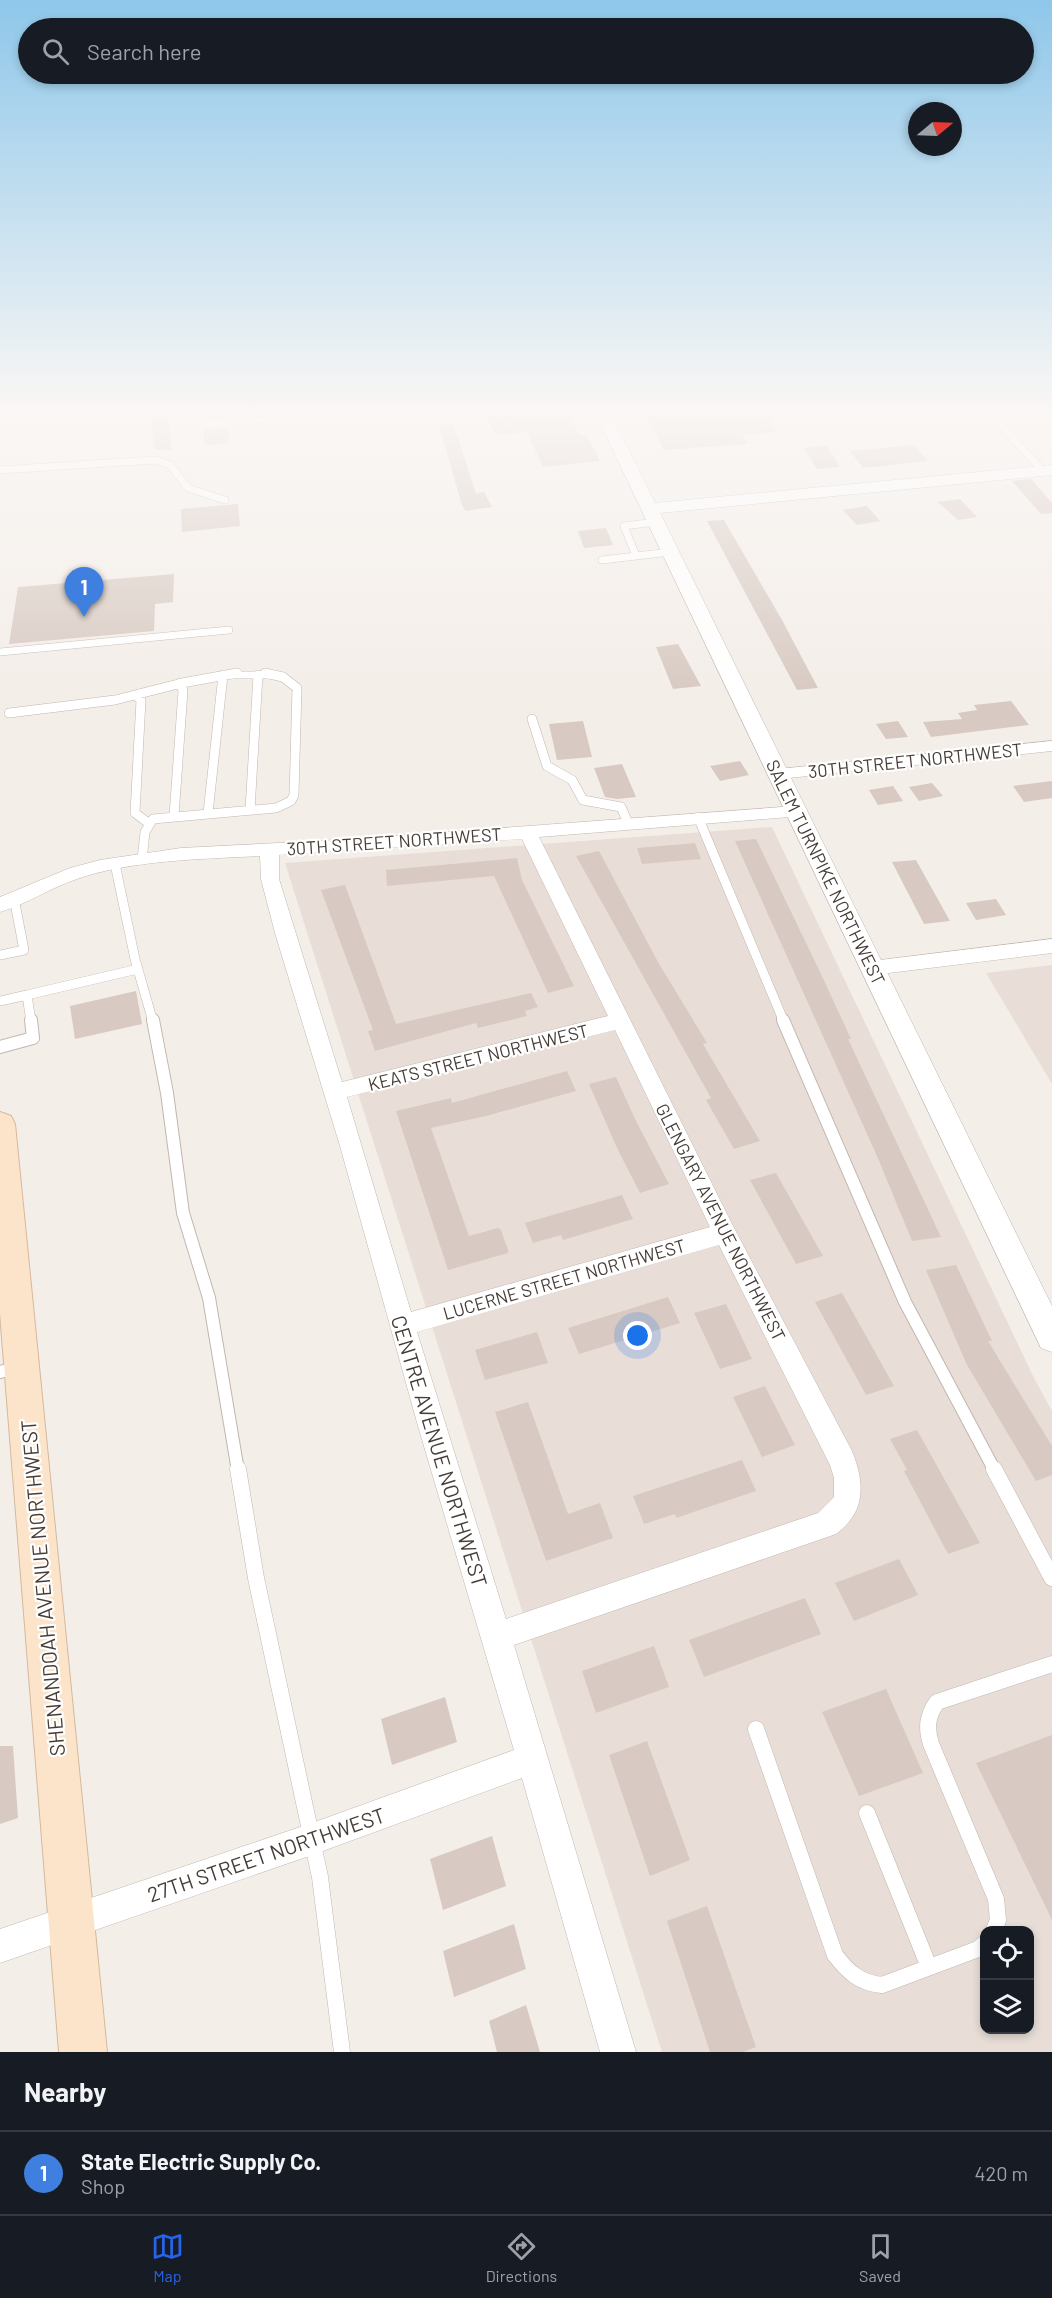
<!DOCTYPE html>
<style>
body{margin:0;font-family:Barlow,sans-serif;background:#242831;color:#f1f3f6}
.controls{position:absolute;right:18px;bottom:18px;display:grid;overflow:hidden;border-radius:12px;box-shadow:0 3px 9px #0003}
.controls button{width:54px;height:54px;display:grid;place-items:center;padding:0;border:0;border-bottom:2px solid #363941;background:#171b24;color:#f1f3f6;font:30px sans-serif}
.compass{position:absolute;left:908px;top:102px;width:54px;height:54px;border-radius:50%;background:#171b24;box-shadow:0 3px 9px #0003;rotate:71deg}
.you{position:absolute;left:638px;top:1336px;width:21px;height:21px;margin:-15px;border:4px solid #fff;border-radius:50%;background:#1a73e8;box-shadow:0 0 0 9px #1a73e833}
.badge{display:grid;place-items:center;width:39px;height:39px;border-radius:50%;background:#2563eb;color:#fff;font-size:20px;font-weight:700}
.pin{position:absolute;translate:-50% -50px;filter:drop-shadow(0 2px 3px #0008)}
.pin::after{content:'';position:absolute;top:32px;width:21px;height:18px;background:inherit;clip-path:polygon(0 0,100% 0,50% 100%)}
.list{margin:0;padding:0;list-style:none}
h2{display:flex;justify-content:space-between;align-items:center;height:78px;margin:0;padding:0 24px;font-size:26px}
h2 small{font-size:20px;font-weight:400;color:#9ea1a6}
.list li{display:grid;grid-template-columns:39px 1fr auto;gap:18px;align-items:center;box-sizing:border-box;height:84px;padding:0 24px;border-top:2px solid #363941}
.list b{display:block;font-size:22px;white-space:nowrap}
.list p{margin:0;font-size:20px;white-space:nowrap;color:#9ea1a6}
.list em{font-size:20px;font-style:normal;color:#9ea1a6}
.icon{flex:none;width:33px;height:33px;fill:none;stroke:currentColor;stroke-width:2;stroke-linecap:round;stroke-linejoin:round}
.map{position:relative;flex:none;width:1052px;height:2052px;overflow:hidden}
.search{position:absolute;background:#171b24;box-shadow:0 3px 9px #0003;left:18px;right:18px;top:18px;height:66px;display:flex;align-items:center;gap:15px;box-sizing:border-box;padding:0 21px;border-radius:33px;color:#9ea1a6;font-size:22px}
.sheet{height:162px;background:#171b24}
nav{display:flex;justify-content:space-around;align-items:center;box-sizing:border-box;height:84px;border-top:2px solid #363941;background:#171b24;font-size:16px;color:#9ea1a6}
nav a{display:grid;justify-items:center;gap:3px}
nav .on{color:#2563eb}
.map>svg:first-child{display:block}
.residential{fill:#e8ded7;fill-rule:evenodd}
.building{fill:#d8cac2}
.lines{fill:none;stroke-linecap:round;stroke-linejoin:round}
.service-far3-casing{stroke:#c2b6af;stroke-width:8}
.service-far2-casing{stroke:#c2b6af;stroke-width:10}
.service-far1-casing{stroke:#c2b6af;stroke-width:14}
.service-casing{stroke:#c2b6af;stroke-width:17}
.minor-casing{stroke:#c2b6af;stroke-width:1}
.tertiary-casing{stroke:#c2b6af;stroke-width:1}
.secondary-casing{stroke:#d5b89d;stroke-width:2}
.service-far3{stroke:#fff;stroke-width:7}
.service-far2{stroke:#fff;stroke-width:9}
.service-far1{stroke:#fff;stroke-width:12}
.service{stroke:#fff;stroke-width:16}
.minor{fill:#fff;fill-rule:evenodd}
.tertiary{fill:#fff;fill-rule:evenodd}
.secondary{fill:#fce4ca;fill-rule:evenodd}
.labels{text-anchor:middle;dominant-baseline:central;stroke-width:4.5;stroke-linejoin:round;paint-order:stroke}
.street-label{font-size:18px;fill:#473d38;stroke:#fff}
.near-street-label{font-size:21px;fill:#473d38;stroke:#fff}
</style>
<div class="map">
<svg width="1052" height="2052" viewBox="0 0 1052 2052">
<rect width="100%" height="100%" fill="#f4eee9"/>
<path class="residential" d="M772,827L1034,1378L1052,1411V2052H662L285,863ZM984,1930H1030V2030H984Z
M1052,965V1084L986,973Z"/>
<path class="building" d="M226,406L227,417L203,419V408Z
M518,406H565L579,435L586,434L600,461L543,467L527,432L495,435L484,409Z
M641,406H761L778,432L742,435L748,444L664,450Z
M168,413L172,449L155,450L150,414Z
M453,422L476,494L484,492L492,507L466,511L462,505L439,426Z
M228,428L229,443L205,445L204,430Z
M914,445L928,461L863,468L850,451Z
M827,446L840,467L817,469L804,448Z
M1031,479L1052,503V513L1041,514L1012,481Z
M960,499L977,517L958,520L938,502Z
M238,504L240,526L182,532L181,509Z
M867,506L880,521L857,525L843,510Z
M724,520L782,620L818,688L797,690L707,521Z
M606,528L613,545L584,548L578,531Z
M174,574L173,602L155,604L154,631L9,644L18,587Z
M678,644L701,686L673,689L656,647Z
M1011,701L1029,725L931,737L923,722L962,719L958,713L977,710L974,705Z
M583,721L592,757L557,760L549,724Z
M898,721L908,737L886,739L876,724Z
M740,761L749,775L720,781L710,766Z
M622,764L636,797L617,799L605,797L594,768Z
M1052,781V798L1024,802L1013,786Z
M932,783L943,796L919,801L909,787Z
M893,786L903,801L878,805L869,790Z
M756,839L821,974L851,1039H848L941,1237L912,1241L877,1156L735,841Z
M695,843L701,859L642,864L637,848Z
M599,851L658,962L707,1043L703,1044L760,1141L734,1149L706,1100L711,1098L576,856Z
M517,858L522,880L574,986L548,993L494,876L387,886L386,870Z
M916,860L950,921L924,924L892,862Z
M345,885L396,1024L531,993L538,1007L525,1011L527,1016L478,1028L476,1023L375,1051L368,1031L373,1030L321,890Z
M996,899L1006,915L976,920L966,903Z
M136,991L142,1024L75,1039L70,1006Z
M567,1071L576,1091L486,1116L431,1128L469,1236L498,1228L501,1230L508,1250V1253L448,1270L396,1111L451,1098L452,1103Z
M616,1077L635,1119L669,1184L640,1193L617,1148L589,1084Z
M776,1173L823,1256L796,1264L750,1180Z
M622,1195L633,1219L563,1240L561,1235L533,1243L525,1223Z
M956,1265L992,1341H988L1052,1446V1475L1036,1481L967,1365L926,1270Z
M842,1293L894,1386L866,1395L815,1302Z
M668,1297L680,1323L579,1354L568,1328Z
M726,1304L752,1359L720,1369L694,1313Z
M537,1332L548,1363L485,1380L475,1350Z
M765,1386L795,1445L762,1457L733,1397Z
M528,1402L568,1514L600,1503L613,1538L546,1561L495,1412Z
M917,1430L980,1543L948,1554L904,1471L907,1470L890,1439Z
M742,1460L756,1491L676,1518L675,1514L644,1524L633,1496Z
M899,1559L918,1595L854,1621L835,1583Z
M805,1598L821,1634L704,1677L689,1640Z
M654,1646L669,1687L596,1713L582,1671Z
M886,1689L923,1773L859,1796L822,1712Z
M445,1697L457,1742L392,1765L381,1719Z
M1052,1735V1920L976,1763Z
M647,1741L690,1860L650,1876L609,1755Z
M0,1746H13L18,1818L0,1824Z
M492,1836L506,1886L443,1910L430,1859Z
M707,1906L756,2047L743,2052H710L667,1921Z
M514,1924L526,1969L454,1997L443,1951Z
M526,2005L540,2052H497L489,2021Z"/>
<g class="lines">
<g class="service-far3-casing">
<path id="service-far3" d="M175,406L176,414L201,425L284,418L305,406
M323,406L379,413L459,406
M983,406L1043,471
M0,470L155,460L170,465L188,488L225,500
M655,522L624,526L636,556L670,552
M602,560L636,556
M0,652L229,630
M227,675H272"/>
</g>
<g class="service-far2-casing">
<path id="service-far2" d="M136,695L141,700L135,813L147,822
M9,713L115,700L182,683L237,673
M532,719L547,766L572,780L583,800L621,807L628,823
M250,810L258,675
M208,813L223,675
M174,816L183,691L180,683
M698,817L784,1022
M142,860L145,832L153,819L276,808L291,801L294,795L297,688L283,677L265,673
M115,864L135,959L153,1022
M0,955L24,950L14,898
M0,1001L27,995
M31,1022L27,995L138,969"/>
</g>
<g class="service-far1-casing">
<path id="service-far1" d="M153,1020L167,1093L183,1213L209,1298L238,1471
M783,1020L905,1302L995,1471
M0,1047L33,1038L31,1020
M0,1372L19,1367"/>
</g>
<g class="service-casing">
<path id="service" d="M238,1469L256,1578L320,1877L342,2052
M994,1469L1052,1578
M756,1729L835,1955C848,1972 860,1983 882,1985L978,1949L984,1944
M867,1813L929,1967
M994,1930L998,1920L996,1899L931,1744C926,1728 927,1716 937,1702L1052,1664"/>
</g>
<g class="minor-casing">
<path id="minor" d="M1052,741V751L779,779L770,774L779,769Z
M796,806L802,808L805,812L802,816L539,837L733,1226L852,1451C865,1483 866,1512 836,1534L514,1645L636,2052H600L522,1778L312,1855L0,1963V1929L312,1823L514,1750L418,1426L340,1146L275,933L261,879L260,856C203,859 131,860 77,879C50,888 27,904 0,912V897L70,868L100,860L181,848L356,839ZM522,839L608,1016L342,1082L279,879V855ZM615,1030L710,1227L411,1312L347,1097ZM719,1245L830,1465L834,1478V1497L818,1513L506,1619L417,1332Z
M1052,939V953L872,975L865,973L862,968L865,963L872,961Z"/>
</g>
<g class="tertiary-casing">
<path id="tertiary" d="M592,406H607L655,503L1052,465V475L660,513L1052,1306V1352L1041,1348Z"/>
</g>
<g class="secondary-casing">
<path id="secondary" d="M0,1112L11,1116L15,1124L107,2052H59L0,1313Z"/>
</g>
<use href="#service-far3" class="service-far3"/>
<use href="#service-far2" class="service-far2"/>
<use href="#service-far1" class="service-far1"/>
<use href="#service" class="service"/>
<use href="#minor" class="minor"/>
<use href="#tertiary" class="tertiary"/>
<use href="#secondary" class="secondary"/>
</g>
<linearGradient id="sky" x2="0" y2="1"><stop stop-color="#8ec7ea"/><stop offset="0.59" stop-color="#faf7f5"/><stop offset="1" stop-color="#faf7f5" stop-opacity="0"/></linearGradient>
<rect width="1052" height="694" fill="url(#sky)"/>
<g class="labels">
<g class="street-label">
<text transform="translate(915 760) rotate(-6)">30TH STREET NORTHWEST</text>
<text transform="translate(394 841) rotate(-4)">30TH STREET NORTHWEST</text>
<text transform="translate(826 872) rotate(64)">SALEM TURNPIKE NORTHWEST</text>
<text transform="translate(478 1057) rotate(-14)">KEATS STREET NORTHWEST</text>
<text transform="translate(721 1222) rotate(63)">GLENGARY AVENUE NORTHWEST</text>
<text transform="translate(564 1279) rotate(-16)">LUCERNE STREET NORTHWEST</text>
</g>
<g class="near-street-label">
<text transform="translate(440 1451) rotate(73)">CENTRE AVENUE NORTHWEST</text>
<text transform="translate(42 1588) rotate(-95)">SHENANDOAH AVENUE NORTHWEST</text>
<text transform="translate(266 1854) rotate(-19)">27TH STREET NORTHWEST</text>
</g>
</g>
</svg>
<div class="controls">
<button><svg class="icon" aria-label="locate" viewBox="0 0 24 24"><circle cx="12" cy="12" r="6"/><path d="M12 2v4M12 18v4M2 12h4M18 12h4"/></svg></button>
<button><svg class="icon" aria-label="layers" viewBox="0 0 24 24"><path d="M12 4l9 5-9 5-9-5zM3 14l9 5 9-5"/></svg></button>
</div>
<svg class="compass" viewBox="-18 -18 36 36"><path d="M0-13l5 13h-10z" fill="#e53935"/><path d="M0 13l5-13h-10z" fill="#9ea1a6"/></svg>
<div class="you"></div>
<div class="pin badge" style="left:84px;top:617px;background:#3f7fe0">1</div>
<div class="search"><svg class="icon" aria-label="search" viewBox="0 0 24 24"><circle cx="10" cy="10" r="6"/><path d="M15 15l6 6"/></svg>Search here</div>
</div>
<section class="sheet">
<h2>Nearby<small></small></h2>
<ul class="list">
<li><span class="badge" style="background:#3f7fe0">1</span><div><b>State Electric Supply Co.</b><p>Shop</p></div><em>420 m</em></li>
</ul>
</section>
<nav>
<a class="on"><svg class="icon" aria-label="map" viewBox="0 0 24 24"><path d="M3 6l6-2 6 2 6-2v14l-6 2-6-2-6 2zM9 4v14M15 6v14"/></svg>Map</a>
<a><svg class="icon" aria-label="directions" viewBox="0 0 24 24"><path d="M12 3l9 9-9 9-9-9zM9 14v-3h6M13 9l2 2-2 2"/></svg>Directions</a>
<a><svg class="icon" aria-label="saved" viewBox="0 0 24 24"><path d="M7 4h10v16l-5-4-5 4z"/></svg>Saved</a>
</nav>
